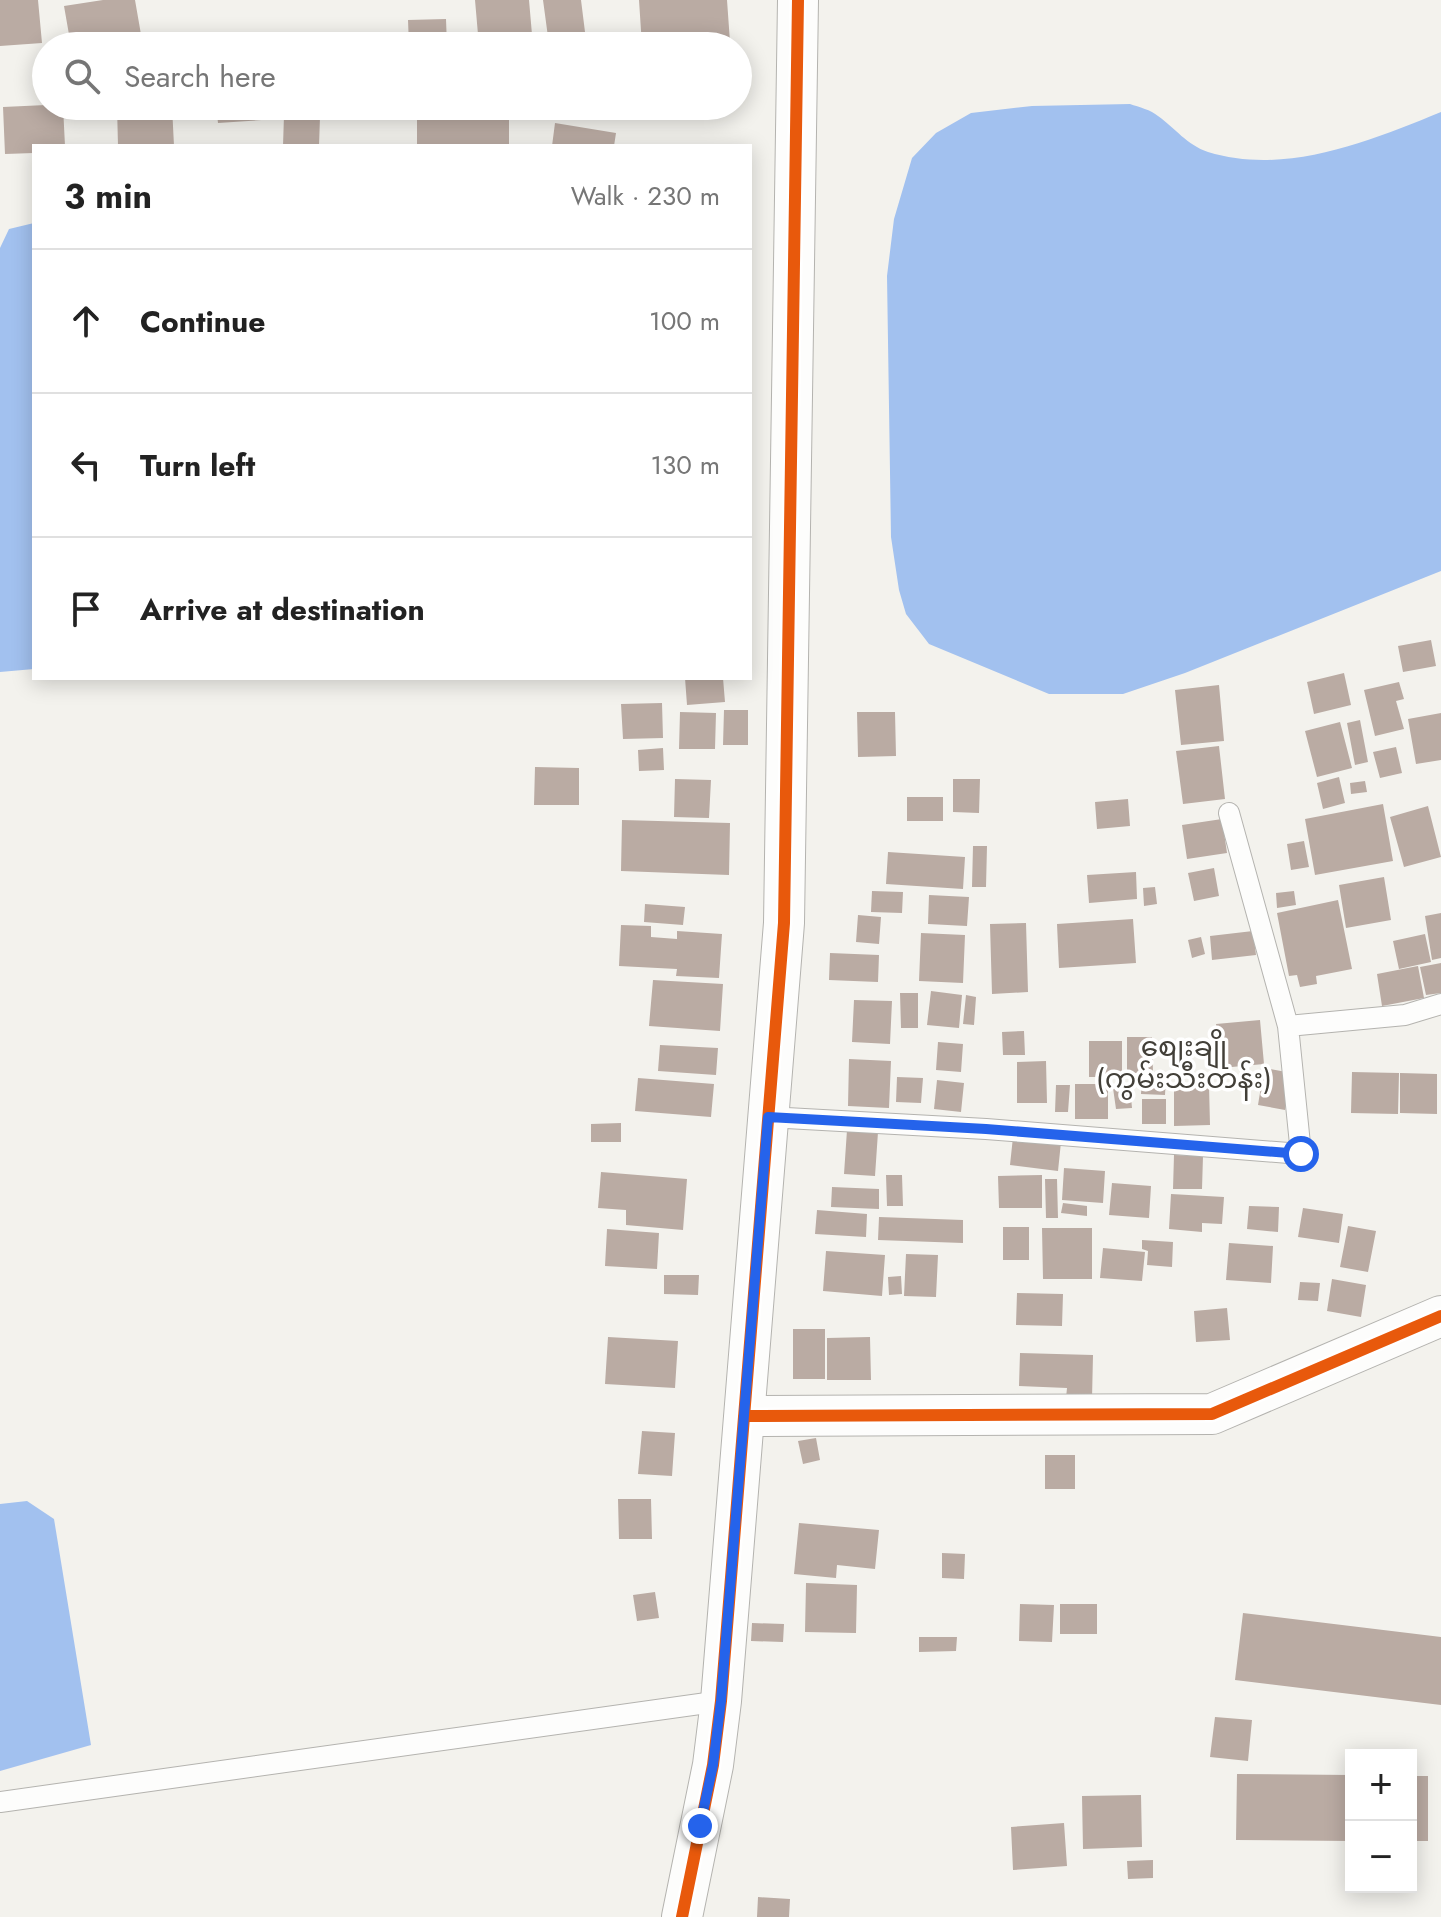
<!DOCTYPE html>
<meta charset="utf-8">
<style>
body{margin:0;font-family:Jost,"Noto Sans Myanmar",sans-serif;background:#f2f2f2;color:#222}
.controls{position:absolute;right:24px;bottom:24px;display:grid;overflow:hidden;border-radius:0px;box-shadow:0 4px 20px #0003}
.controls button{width:72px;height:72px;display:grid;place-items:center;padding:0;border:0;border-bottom:2px solid #e0e0e0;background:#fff;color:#222;font:40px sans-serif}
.stop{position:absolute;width:24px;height:24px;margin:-18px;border:6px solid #2563eb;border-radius:50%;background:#fff}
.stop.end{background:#2563eb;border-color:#fff;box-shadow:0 2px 8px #0008}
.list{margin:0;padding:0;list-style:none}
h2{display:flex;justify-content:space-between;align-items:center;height:104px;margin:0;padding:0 32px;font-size:34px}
h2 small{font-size:26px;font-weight:400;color:#767676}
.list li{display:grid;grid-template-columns:52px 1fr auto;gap:24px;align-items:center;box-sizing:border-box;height:144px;padding:0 32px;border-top:2px solid #e0e0e0}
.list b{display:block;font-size:30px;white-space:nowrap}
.list em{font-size:26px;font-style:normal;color:#767676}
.icon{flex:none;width:44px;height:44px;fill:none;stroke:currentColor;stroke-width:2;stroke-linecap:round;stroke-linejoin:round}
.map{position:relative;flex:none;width:1441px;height:1917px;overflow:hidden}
.search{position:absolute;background:#fff;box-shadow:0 4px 20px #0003;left:32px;top:32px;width:720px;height:88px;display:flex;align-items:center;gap:20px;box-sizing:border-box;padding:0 28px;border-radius:44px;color:#767676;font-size:30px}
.panel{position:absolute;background:#fff;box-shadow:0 4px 20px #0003;left:32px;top:144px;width:720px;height:536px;border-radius:0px}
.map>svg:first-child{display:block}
.water{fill:#a2c1ef}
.building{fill:#baaba3}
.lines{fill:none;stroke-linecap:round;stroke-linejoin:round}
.service-casing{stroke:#b4b3af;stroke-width:22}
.minor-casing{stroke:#b4b3af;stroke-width:42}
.service{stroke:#fdfdfc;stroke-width:20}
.minor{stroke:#fdfdfc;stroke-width:40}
.cycleway-casing{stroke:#fff;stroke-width:17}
.cycleway{stroke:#e8590c;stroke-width:12}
.route{stroke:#2563eb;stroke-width:10}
.labels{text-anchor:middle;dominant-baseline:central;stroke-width:7;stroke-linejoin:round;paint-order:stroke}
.quarter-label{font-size:28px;fill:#423f38;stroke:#fff}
</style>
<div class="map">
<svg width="1441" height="1917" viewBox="0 0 1441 1917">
<rect width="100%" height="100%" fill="#f3f2ed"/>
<path class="water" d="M1130,104C1139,107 1151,110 1158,116C1175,128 1187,145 1208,152C1286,176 1370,141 1441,112V571L1185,673L1123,694H1049L929,644L906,614L899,590L891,537L887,276L894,219L912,158L936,133L971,113L1032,106Z
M34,223V669L0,672V248L9,229Z
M27,1501L54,1519L91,1745L0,1771V1504Z"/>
<path class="building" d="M0,0H38L42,43L0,46Z
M103,0H135L143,46H71L64,6Z
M475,0H529L533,46H479Z
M543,0H581L585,32L548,37Z
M639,0H727L730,42L642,46Z
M446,19L447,46H409L408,20Z
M46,105L63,106L65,146H34V153L5,154L3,107Z
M117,106H172L174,146H118Z
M216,106H275L276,119L218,123Z
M284,115L320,117L319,146H283Z
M417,120H509V146H417Z
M555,123L616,133L614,146H552Z
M1431,640L1436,666L1403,672L1398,646Z
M1344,673L1351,705L1314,714L1307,682Z
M685,678H723L725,702L687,705Z
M1399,682L1404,699L1396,701L1404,729L1375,736L1364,690Z
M1219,685L1224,741L1181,745L1175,690Z
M662,703L663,738L623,739L621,704Z
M724,710H748V745H723Z
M680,712L716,713L715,749H679Z
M857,712H895L896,756L858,757Z
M1441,713V760L1416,764L1408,719Z
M1360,720L1368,762L1355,765L1347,723Z
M1340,722L1352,768L1317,777L1305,731Z
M1219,746L1225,799L1183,804L1176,751Z
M1396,747L1402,773L1380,778L1373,752Z
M663,748L664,770L639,771L638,750Z
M535,767L579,768V805H534Z
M1339,777L1345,803L1323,809L1317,783Z
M675,779L711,780L709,818L674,817Z
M953,779H980L979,813L953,812Z
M1365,781L1367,792L1351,794L1350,783Z
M907,797H943V821H907Z
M1128,799L1130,826L1097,829L1095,802Z
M1383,804L1393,861L1315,875L1305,819Z
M1428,806L1441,857L1404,867L1390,817Z
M1222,819L1227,853L1187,859L1182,825Z
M622,820L730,823L729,875L621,871Z
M1304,841L1309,867L1291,870L1287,844Z
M973,846H987L986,887H972Z
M888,852L965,857L963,889L886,884Z
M1214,868L1219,896L1194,901L1188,873Z
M1136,872L1137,899L1089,903L1087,875Z
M1384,877L1391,920L1346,928L1339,885Z
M1155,887L1157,904L1144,906L1143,888Z
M872,891L903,892L902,913L871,912Z
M1294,891L1296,905L1277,908L1276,893Z
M929,895L969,897L967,926L928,924Z
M1338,900L1352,969L1316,976L1317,984L1300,987L1297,975L1289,976L1277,913Z
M645,904L685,907L683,925L644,922Z
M1441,913V958L1432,960L1425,916Z
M858,915L881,917L879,944L856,942Z
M1133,919L1136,963L1059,968L1057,924Z
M1026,923L1028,992L992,994L990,924Z
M621,925L651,926V937L677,939V931L722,934L719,978L676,976L677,969L619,966Z
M1253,931L1256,955L1212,960L1210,936Z
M921,933L965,935L963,983L919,981Z
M1425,934L1431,962L1399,969L1393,941Z
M1201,937L1205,954L1192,958L1188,940Z
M830,953L879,955L878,982L829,980Z
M1441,963V993L1426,995L1420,967Z
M1418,966L1424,998L1382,1006L1377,974Z
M653,980L723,984L720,1031L649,1026Z
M931,991L962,995L959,1028L927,1025Z
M900,993H918V1028H901Z
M966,995L976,997L974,1025L963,1024Z
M854,1000L892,1001L890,1044L852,1042Z
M1260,1020L1264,1064L1221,1068L1216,1024Z
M1024,1031L1025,1055H1003L1002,1032Z
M1127,1037H1152L1153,1073H1127Z
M1089,1041H1122V1077H1089Z
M938,1042L963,1044L961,1072L936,1070Z
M660,1045L718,1048L716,1075L658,1071Z
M849,1059L891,1061L889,1108L848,1106Z
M1046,1061L1047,1103H1017V1062Z
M1264,1068L1292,1073L1285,1110L1258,1105Z
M1352,1072L1399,1073L1398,1114L1351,1113Z
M1400,1073L1437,1074V1114L1400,1113Z
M1142,1076L1166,1077L1165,1095L1141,1094Z
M897,1077L923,1078L921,1103L896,1102Z
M638,1078L714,1084L711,1117L635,1111Z
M937,1080L964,1083L961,1112L934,1109Z
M1075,1084H1108V1119H1075Z
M1056,1085H1070L1068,1112H1055Z
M1209,1085L1210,1125L1174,1126V1086Z
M1130,1086L1132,1108L1116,1109L1113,1088Z
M1142,1099H1166V1124H1142Z
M621,1123V1142H591V1124Z
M847,1130L878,1132L875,1176L844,1174Z
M1013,1137L1061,1142L1058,1171L1010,1165Z
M1174,1155L1203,1156L1202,1189H1173Z
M1064,1168L1105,1171L1103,1203L1062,1200Z
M601,1172L687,1179L683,1230L626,1225V1210L598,1208Z
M886,1175H902L903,1206H887Z
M1042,1175V1208H999L998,1176Z
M1045,1179H1057L1058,1218H1046Z
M1112,1183L1151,1186L1149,1218L1109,1215Z
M832,1187L879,1189V1209L831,1207Z
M1171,1194L1224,1197L1222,1224L1202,1223V1232L1169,1229Z
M1063,1203L1087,1206V1216L1061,1213Z
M1249,1206L1279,1207L1278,1232L1247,1229Z
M1303,1208L1343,1214L1339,1243L1298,1237Z
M817,1210L867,1214L866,1237L815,1234Z
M879,1217L963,1220V1243L878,1240Z
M1348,1226L1376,1231L1368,1272L1340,1267Z
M1003,1227H1029V1260H1003Z
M1042,1228H1092V1279H1043Z
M607,1229L659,1233L657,1269L605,1266Z
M1142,1240L1173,1242L1172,1267L1147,1265L1148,1251L1142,1249Z
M1229,1243L1273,1246L1271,1283L1226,1280Z
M1103,1248L1145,1252L1142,1281L1100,1278Z
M826,1251L885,1255L882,1296L823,1291Z
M906,1254L938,1255L936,1297L904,1296Z
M664,1275H699L698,1295L664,1294Z
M901,1276L902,1294L889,1295L888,1277Z
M1332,1279L1366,1285L1361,1317L1327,1311Z
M1300,1282L1320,1283L1318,1301L1298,1300Z
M1017,1293L1063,1294L1062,1326L1016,1325Z
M1227,1308L1230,1340L1196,1342L1194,1311Z
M793,1329H825V1379H793Z
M608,1337L678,1341L675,1388L605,1384Z
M870,1337L871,1380H827V1338Z
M1020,1353L1093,1355L1092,1399L1066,1398L1067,1388L1019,1386Z
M642,1431L675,1433L672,1476L638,1474Z
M816,1438L820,1460L803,1464L798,1441Z
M1045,1455H1075V1489H1045Z
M618,1499H651L652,1539H619Z
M799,1523L879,1530L875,1569L837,1565L836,1578L794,1574Z
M942,1553L965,1554L964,1579L942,1578Z
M806,1583L857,1585L856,1633L805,1632Z
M655,1592L659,1618L637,1621L633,1595Z
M1020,1604L1054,1605L1052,1642L1019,1641Z
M1060,1604H1097V1634H1060Z
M1243,1613L1441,1637V1705L1235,1680Z
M752,1623L784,1624L783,1642L751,1641Z
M919,1637H957L956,1651L919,1652Z
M1215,1717L1252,1720L1248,1761L1210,1757Z
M1237,1774L1351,1775V1841L1236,1840Z
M1411,1776H1428V1841H1411Z
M1141,1795L1142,1847L1083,1849L1082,1796Z
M1064,1823L1067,1866L1013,1870L1011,1827Z
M1153,1860V1878L1128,1879L1127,1861Z
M758,1897L790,1899L789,1917H757Z"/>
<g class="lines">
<g class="service-casing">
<path id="service" d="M1288,1026L1405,1015L1441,1004
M768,1117L986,1129L1301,1154L1288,1026L1229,813
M0,1802L721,1701"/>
</g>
<g class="minor-casing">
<path id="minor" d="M744,1416L1212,1414L1441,1316
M682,1917L713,1765L721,1701L784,923L798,0"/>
</g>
<use href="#service" class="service"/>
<use href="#minor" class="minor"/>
<g class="cycleway-casing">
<path id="cycleway" d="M744,1416L1212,1414L1441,1316
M682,1917L713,1765L721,1701L784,923L798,0"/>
</g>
<use href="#cycleway" class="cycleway"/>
</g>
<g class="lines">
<path class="route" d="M700,1826L713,1765L721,1701L768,1117L986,1129L1301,1154"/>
</g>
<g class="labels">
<g class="quarter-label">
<text x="1184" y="1046">စျေးချို<tspan x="1184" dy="32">(ကွမ်းသီးတန်း)</tspan></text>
</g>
</g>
</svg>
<div class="controls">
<button>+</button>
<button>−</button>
</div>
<div class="stop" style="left:1301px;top:1154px"></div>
<div class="stop end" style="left:700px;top:1826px"></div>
<div class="search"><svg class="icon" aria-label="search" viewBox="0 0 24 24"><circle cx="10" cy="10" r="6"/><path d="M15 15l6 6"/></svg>Search here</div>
<section class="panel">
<h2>3 min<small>Walk · 230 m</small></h2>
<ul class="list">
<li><svg class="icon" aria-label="ahead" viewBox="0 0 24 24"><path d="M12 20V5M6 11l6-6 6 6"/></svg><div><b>Continue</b></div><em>100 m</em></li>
<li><svg class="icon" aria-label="left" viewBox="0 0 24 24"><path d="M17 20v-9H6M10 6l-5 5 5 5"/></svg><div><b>Turn left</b></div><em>130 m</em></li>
<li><svg class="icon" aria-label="arrive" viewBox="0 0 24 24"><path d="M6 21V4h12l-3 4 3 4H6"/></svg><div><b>Arrive at destination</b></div></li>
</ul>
</section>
</div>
